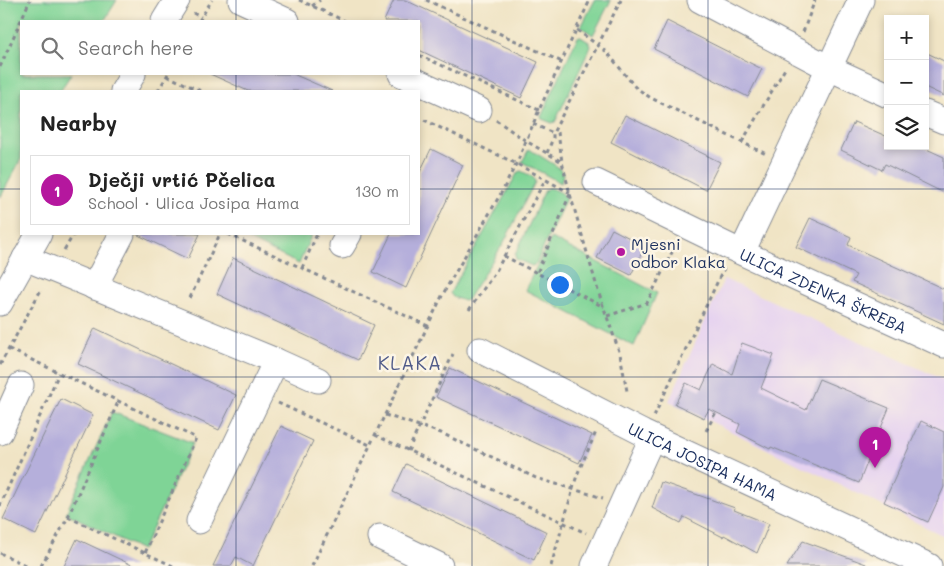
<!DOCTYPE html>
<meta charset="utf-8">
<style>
body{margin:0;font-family:Mali,sans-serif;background:#f2f2f2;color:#222}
.controls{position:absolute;right:15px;top:15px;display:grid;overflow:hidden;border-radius:0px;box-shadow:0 2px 8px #0003}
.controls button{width:45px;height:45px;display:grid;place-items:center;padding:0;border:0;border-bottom:1px solid #e0e0e0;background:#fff;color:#222;font:25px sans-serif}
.you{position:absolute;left:559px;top:284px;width:18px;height:18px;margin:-12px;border:4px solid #fff;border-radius:50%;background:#1a73e8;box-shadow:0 0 0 8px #1a73e833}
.badge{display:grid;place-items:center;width:32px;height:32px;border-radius:50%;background:#b5179e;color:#fff;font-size:16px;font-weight:700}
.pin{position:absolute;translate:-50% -41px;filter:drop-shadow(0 1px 2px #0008)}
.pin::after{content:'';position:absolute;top:26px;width:18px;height:15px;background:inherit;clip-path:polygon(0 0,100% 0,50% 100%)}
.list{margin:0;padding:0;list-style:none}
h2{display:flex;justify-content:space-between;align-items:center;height:65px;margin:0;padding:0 20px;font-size:21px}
h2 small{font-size:16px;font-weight:400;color:#767676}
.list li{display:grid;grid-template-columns:32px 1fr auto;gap:15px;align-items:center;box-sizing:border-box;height:70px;margin:0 10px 10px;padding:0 10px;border:1px solid #e0e0e0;border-radius:0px}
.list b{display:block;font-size:19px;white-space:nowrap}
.list p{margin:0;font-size:16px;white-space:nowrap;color:#767676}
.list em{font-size:16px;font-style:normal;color:#767676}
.icon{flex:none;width:28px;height:28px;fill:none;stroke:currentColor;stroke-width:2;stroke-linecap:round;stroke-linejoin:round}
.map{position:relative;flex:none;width:944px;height:566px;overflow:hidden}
.search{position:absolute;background:#fff;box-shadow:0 2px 8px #0003;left:20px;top:20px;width:400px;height:55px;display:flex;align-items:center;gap:12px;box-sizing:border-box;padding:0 18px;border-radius:0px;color:#767676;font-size:19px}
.panel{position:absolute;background:#fff;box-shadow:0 2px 8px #0003;left:20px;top:90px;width:400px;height:145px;border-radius:0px}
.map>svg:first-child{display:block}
.built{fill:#e6d3f0}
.green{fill:#7fd496;stroke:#4d827a}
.building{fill:#b5afdb}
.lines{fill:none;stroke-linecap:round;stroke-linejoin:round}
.minor-casing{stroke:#868a92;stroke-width:27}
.path{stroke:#868a92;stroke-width:3;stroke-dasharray:4 4;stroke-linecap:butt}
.minor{stroke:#fff;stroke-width:25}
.grid{fill:none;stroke:#1b2f5e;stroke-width:1;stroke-opacity:0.55}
.poi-dot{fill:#b5179e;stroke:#fcf5e5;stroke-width:2}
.labels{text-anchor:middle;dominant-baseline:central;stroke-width:5;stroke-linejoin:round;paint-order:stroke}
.poi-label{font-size:16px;fill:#1b2f5e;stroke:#fcf5e5;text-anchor:start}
.street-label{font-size:16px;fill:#1b2f5e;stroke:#fcf5e5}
.quarter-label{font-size:19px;letter-spacing:1px;fill:#515c8a;stroke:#fcf5e5}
</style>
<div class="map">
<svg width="944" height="566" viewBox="0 0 944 566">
<rect width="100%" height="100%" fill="#fcf5e5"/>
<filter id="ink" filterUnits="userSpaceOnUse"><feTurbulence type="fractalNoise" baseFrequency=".02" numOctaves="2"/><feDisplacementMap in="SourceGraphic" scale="10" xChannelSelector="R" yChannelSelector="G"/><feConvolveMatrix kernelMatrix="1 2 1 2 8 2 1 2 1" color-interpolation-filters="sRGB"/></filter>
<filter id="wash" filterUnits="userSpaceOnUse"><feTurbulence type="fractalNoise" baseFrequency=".0096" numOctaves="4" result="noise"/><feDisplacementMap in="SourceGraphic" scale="20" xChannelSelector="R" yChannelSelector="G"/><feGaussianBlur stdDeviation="1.12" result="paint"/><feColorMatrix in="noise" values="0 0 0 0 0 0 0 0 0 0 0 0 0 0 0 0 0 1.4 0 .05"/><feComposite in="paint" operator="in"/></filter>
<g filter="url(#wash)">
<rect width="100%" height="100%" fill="#f0e4c5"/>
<path class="built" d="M724,279L944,380V536L669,401Z"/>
<path class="green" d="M0,0H117L104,21H21V74H71L60,91H21V159L0,198Z
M595,0H611L593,35L581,27Z
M579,36L589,42L591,46L555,122L552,123L542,119L541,117L577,38Z
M529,149L558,167L563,174L561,183L522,162Z
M521,171L533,177L535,182L503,244L467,300L464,301L453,297L450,293L518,172Z
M548,188C554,189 563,192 566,198L536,264L532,266L516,259L515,255L545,190Z
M237,234H312L299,264Z
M551,238L657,293L634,346L525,290Z
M112,412L193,443L142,550L66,513Z"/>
<g id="blocks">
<path class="building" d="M394,0H405L538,62L521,98L419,50V21H384Z
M667,21L762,69L748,97L654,49Z
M925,52L944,61V96L925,87Z
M210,74H293L332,91H248Z
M625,115L720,162L706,190L611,142Z
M854,122L888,137V146H920L944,157V193L885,164L882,170L841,150Z
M431,149L463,165L406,288L373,272L391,234H419V174Z
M810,218L851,237L848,245L944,289V324L852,282L856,275L796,247Z
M612,229L645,246L631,275L597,258Z
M136,234H200L188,259Z
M233,258L374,325L358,360L217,294Z
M95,328L236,395L219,430L78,364Z
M742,343L774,355L761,388L806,410L819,379L889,408L859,483L771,447L770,449L737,432L740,424L709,409L704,418L675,404L686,383L701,390L713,364L732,374Z
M450,368L592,435L579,463L436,397Z
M61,399L93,415L36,535L3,519Z
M921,421L944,432V487L928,522L884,502Z
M281,426L313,441L253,566L236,557L231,566H213Z
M406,464L547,532L534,560L393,492Z
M661,482L735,508L734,510L769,524L757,553L724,535L723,537L684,517L681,523L652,508Z
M77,539L134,566H64Z
M803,541L866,564V566H787Z"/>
</g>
</g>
<g filter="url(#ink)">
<use href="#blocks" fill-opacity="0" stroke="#868a92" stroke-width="1"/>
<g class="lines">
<g class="minor-casing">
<g id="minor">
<path d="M241,0L287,21"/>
<path d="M700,0L829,68L888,95"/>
<path d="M164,21L177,0"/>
<path d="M401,74L479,110"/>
<path d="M123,91L133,74"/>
<path d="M925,113L944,121"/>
<path id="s1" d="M596,182L734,249L944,345"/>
<path d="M342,246L349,234"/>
<path d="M742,252L861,0"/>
<path d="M25,258L276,361L318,380"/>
<path d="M94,287L122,234"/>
<path d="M0,303L39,234"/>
<path id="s2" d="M480,350L643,433L929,566"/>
<path d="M0,432L21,385"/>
<path d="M199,521L276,361"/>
<path d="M380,537L440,566"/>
<path d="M594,566L652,438"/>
</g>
</g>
<path class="path" d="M299,0L345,21
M426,0L562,62
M312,6L320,0
M193,13L201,17
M199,21L212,0
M577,30L607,52L635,87L651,98L766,154
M803,32L815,0
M419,55L539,110
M0,67L30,0
M167,76L201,91
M158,91L168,74
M424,120L517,164L570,193
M496,120L526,141L562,162
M533,124L553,133L621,0
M558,132L562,162L570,194L599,294L620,354L627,391
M742,142L786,67
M547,153L553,138V133
M570,194L537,273L604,307
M228,234L428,326
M64,250L74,234
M504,256L537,273
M302,268L317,234
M190,298L220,234
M469,310L496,271L545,180
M607,316L647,303L676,244
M9,349L196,438L145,553
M0,365L42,288
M278,403L370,445
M385,415L441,433L536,478L603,498
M654,416L724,268
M706,431L716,412
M375,435L586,533
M408,451L453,354
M0,506L59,373
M68,517L118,402
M0,553L27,566
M41,566L68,517L173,566
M312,566L443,294L504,188L518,160L539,110L590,0
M551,566L577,475L596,432"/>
<use href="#minor" class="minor"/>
</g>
</g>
<path class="grid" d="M236,0V21M472,0V566M708,0V566M236,74V91M0,189H21M419,189H944M236,234V566M0,377H944"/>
<circle class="poi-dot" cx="621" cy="252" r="5"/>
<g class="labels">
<g class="poi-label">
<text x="631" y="243">Mjesni<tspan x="631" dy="18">odbor Klaka</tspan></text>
</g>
<g class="street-label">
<text stroke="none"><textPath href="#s1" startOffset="252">ULICA ZDENKA ŠKREBA</textPath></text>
<text stroke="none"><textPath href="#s2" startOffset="249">ULICA JOSIPA HAMA</textPath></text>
</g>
<g class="quarter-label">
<text x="410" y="362">KLAKA</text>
</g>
</g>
</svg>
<div class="controls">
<button>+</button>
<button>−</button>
<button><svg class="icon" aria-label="layers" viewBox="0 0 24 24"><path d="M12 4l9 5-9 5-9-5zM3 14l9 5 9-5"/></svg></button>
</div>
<div class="you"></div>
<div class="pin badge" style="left:875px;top:468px">1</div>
<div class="search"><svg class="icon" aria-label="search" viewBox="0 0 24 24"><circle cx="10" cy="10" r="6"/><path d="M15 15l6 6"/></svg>Search here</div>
<section class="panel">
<h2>Nearby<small></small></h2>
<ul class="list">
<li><span class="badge">1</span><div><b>Dječji vrtić Pčelica</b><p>School · Ulica Josipa Hama</p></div><em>130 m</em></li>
</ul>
</section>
</div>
